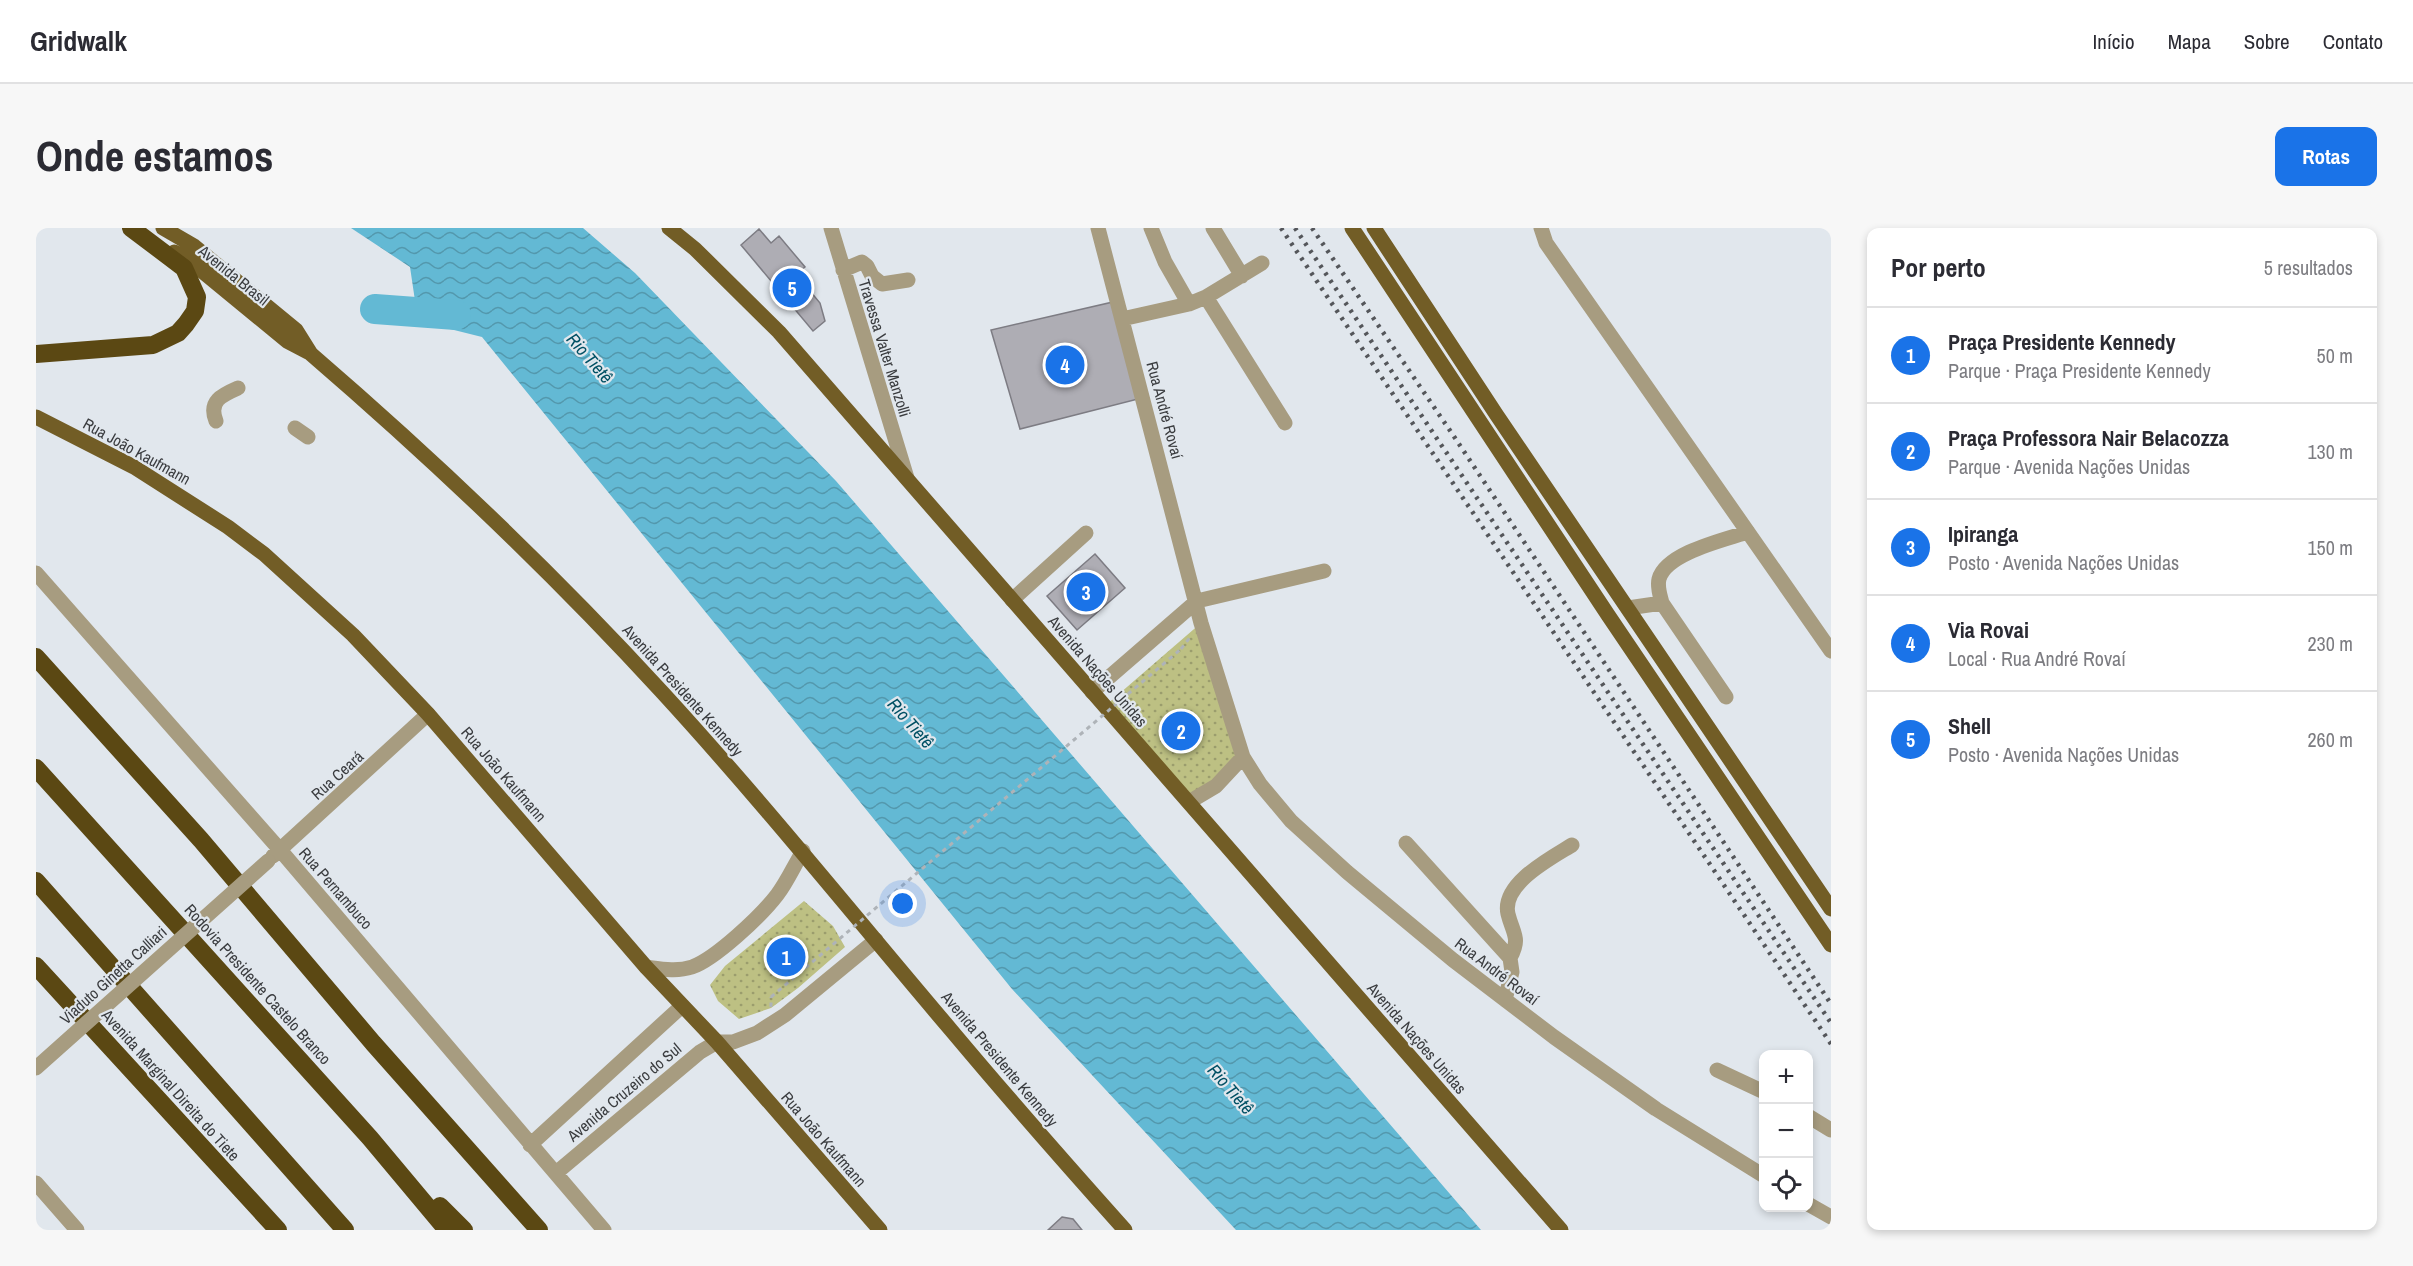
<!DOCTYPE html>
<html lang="pt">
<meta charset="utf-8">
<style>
body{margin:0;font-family:"Archivo Narrow",sans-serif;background:#f7f7f7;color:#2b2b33}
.controls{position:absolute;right:18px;bottom:18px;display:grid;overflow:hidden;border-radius:12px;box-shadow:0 3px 9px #0003}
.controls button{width:54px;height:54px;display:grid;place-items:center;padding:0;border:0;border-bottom:2px solid #e1e1e2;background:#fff;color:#2b2b33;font:30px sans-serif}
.you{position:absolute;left:867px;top:676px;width:21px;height:21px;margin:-15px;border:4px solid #fff;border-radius:50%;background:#1a73e8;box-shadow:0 0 0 9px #1a73e833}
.badge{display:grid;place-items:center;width:39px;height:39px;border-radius:50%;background:#1a73e8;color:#fff;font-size:20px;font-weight:700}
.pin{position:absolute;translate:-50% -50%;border:3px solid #fff;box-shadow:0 2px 6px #0006}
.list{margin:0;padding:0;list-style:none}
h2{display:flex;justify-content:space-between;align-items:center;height:78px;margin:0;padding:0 24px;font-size:26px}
h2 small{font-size:20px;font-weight:400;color:#7c7c81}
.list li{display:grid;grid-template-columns:39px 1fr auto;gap:18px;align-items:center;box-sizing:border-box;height:96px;padding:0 24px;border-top:2px solid #e1e1e2}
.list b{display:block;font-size:22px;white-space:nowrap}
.list p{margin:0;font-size:20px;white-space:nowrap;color:#7c7c81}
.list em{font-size:20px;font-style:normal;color:#7c7c81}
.icon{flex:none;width:33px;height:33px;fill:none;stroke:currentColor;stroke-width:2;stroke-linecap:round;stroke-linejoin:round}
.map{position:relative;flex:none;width:1795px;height:1002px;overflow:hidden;border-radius:12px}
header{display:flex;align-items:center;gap:36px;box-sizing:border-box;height:84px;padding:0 30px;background:#fff;border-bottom:2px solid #e1e1e2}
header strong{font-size:28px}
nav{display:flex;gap:33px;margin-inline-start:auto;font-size:21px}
.intro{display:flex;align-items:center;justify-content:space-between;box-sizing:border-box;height:144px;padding:0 36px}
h1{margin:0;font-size:42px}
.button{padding:15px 27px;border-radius:12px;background:#1a73e8;color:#fff;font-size:21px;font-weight:700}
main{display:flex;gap:36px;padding:0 36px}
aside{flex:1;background:#fff;border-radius:12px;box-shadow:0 3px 9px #0003}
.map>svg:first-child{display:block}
.park{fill:url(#park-dots)}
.water{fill:url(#water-waves)}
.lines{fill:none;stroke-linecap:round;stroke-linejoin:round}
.river{stroke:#63b9d4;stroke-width:30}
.building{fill:#aeadb4;stroke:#7d7c83;stroke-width:1.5}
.path{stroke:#aeb3b8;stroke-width:3;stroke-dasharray:4.5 4.5;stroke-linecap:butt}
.minor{stroke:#a79c80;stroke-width:15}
.major{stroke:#725d26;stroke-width:15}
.highway{stroke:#5b4813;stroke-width:18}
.rail{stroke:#54565a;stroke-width:4.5;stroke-dasharray:3 6;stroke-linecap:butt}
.path-bridge{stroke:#aeb3b8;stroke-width:3;stroke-dasharray:4.5 4.5;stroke-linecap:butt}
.minor-bridge{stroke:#a79c80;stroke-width:15}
.labels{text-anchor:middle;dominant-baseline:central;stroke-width:4.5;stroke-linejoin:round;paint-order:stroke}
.street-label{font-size:16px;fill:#3a3c3f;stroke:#e1e7ed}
.water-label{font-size:18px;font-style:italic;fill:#015064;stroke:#e1e7ed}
</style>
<header>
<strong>Gridwalk</strong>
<nav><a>Início</a><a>Mapa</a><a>Sobre</a><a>Contato</a></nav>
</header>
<div class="intro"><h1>Onde estamos</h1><a class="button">Rotas</a></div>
<main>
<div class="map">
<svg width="1795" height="1002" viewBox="0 0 1795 1002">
<defs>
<pattern id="park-dots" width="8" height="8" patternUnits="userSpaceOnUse" patternTransform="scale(1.5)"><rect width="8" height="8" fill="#bdc083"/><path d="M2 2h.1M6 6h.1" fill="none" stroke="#9b9d6d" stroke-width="1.8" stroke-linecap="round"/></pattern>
<pattern id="water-waves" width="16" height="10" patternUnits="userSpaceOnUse" patternTransform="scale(1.5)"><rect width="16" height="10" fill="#63b9d4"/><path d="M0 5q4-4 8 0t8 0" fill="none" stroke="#5398ad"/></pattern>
</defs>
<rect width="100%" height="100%" fill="#e1e7ed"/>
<path class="park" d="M1165,395L1207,529L1153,574L1069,478Z
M768,673L797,698L809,719L762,760L735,780L703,791L682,773L674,757L689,738Z"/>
<path class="water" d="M315,0H547L599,45L800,253L1445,1002H1200L976,761L446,109L382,93L374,39Z"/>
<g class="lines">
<path class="river" d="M339,81L420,87"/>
</g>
<path class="building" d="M723,1L735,15L743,8L769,39L760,46L784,75L789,93L777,103L705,17Z
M1077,74L1102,171L984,201L955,102Z
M1059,326L1089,360L1041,402L1011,368Z
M1026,989L1037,991L1046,1002H1012Z"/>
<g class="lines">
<path class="path" d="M1145,421L1155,408
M735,779V769"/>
<path class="minor" d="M795,0L871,250
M1062,0L1165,395L1207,529L1224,556L1255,593L1311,644L1417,732L1518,809L1620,881L1728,948
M1115,0L1129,34L1153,76
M1177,0L1206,48
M1505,0L1510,15L1795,423
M807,42L826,34L831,38L836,48L846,56L872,52
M1170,69L1249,195
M1086,91L1153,76L1170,69L1226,35
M180,193C172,173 186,167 202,160
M259,200L272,209
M0,345L245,623L568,1002
M976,372L1050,305
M1626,375C1624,367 1621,359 1623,351C1630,325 1688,312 1712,304
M1592,380L1626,375L1690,469
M1056,464L1161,373L1288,343
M1153,574L1180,558L1207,529
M1370,615L1474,730L1476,744L1469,772
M237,628L392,486
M1474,730C1485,710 1477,706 1472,686C1465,656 1515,630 1536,617
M610,739C625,741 641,744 656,739C679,731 725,688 741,667C751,654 758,638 767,623
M1681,842L1728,864
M1772,888L1795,902
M494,917L646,778
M520,945L664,824L681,814H697L721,805L749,787L840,712
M0,955L41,1002
M1772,976L1795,989"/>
<path class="major" d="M127,0L158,18L260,102L275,126C398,232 516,344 626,464C726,573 819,689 915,802C972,870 1030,936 1089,1002
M633,0L659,21L743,104L1525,1002
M1316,0L1572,387L1795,717
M1338,0L1460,186L1795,681
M138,24L150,30L251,113L272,124
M0,189L98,239L192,299L228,326L317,407L392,486L610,739L681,814L844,1002"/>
<path class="highway" d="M0,126L117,117L142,105L150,96L159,83L161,69L148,40L95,0
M0,429L165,612L337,815L503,1002
M0,540L334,910L411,1002
M0,653L309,1002
M0,738L242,1002
M404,978L428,1002"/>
<path class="rail" d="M1245,0L1795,816
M1259,0L1795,795
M1276,0L1417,207L1795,776"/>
<path class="path-bridge" d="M735,769L1145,421"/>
<path class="minor-bridge" d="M0,840L232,633"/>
</g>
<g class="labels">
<g class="street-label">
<text transform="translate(198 47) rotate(39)">Avenida Brasil</text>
<text transform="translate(849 120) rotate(73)">Travessa Valter Manzolli</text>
<text transform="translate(1129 182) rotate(75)">Rua André Rovaí</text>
<text transform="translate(101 223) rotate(29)">Rua João Kaufmann</text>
<text transform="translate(1062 443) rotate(49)">Avenida Nações Unidas</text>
<text transform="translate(647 462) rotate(48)">Avenida Presidente Kennedy</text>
<text transform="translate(468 546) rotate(49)">Rua João Kaufmann</text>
<text transform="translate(301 547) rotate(-42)">Rua Ceará</text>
<text transform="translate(300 660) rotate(49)">Rua Pernambuco</text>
<text transform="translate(1461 743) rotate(37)">Rua André Rovaí</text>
<text transform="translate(77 747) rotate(-42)">Viaduto Ginetta Calliari</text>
<text transform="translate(222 756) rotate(48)">Rodovia Presidente Castelo Branco</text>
<text transform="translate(1381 810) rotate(49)">Avenida Nações Unidas</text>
<text transform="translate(964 831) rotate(50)">Avenida Presidente Kennedy</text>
<text transform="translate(135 857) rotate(48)">Avenida Marginal Direita do Tiete</text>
<text transform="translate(588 864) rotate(-40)">Avenida Cruzeiro do Sul</text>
<text transform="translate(788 911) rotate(49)">Rua João Kaufmann</text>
</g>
<g class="water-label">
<text transform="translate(554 130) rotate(49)">Rio Tietê</text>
<text transform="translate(875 495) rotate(49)">Rio Tietê</text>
<text transform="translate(1195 861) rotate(49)">Rio Tietê</text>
</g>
</g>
</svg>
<div class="controls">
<button>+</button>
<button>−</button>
<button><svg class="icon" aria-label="locate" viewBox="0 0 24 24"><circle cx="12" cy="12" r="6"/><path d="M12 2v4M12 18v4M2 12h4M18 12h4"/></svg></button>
</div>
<div class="you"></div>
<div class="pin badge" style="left:750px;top:729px">1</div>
<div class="pin badge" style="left:1145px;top:503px">2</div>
<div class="pin badge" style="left:1050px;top:364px">3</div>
<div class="pin badge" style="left:1029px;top:137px">4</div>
<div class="pin badge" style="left:756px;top:60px">5</div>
</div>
<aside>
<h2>Por perto<small>5 resultados</small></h2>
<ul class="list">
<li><span class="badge">1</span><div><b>Praça Presidente Kennedy</b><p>Parque · Praça Presidente Kennedy</p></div><em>50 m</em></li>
<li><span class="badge">2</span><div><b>Praça Professora Nair Belacozza</b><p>Parque · Avenida Nações Unidas</p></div><em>130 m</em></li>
<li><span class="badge">3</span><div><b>Ipiranga</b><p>Posto · Avenida Nações Unidas</p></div><em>150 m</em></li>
<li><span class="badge">4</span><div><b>Via Rovai</b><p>Local · Rua André Rovaí</p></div><em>230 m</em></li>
<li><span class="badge">5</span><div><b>Shell</b><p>Posto · Avenida Nações Unidas</p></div><em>260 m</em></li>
</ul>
</aside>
</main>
